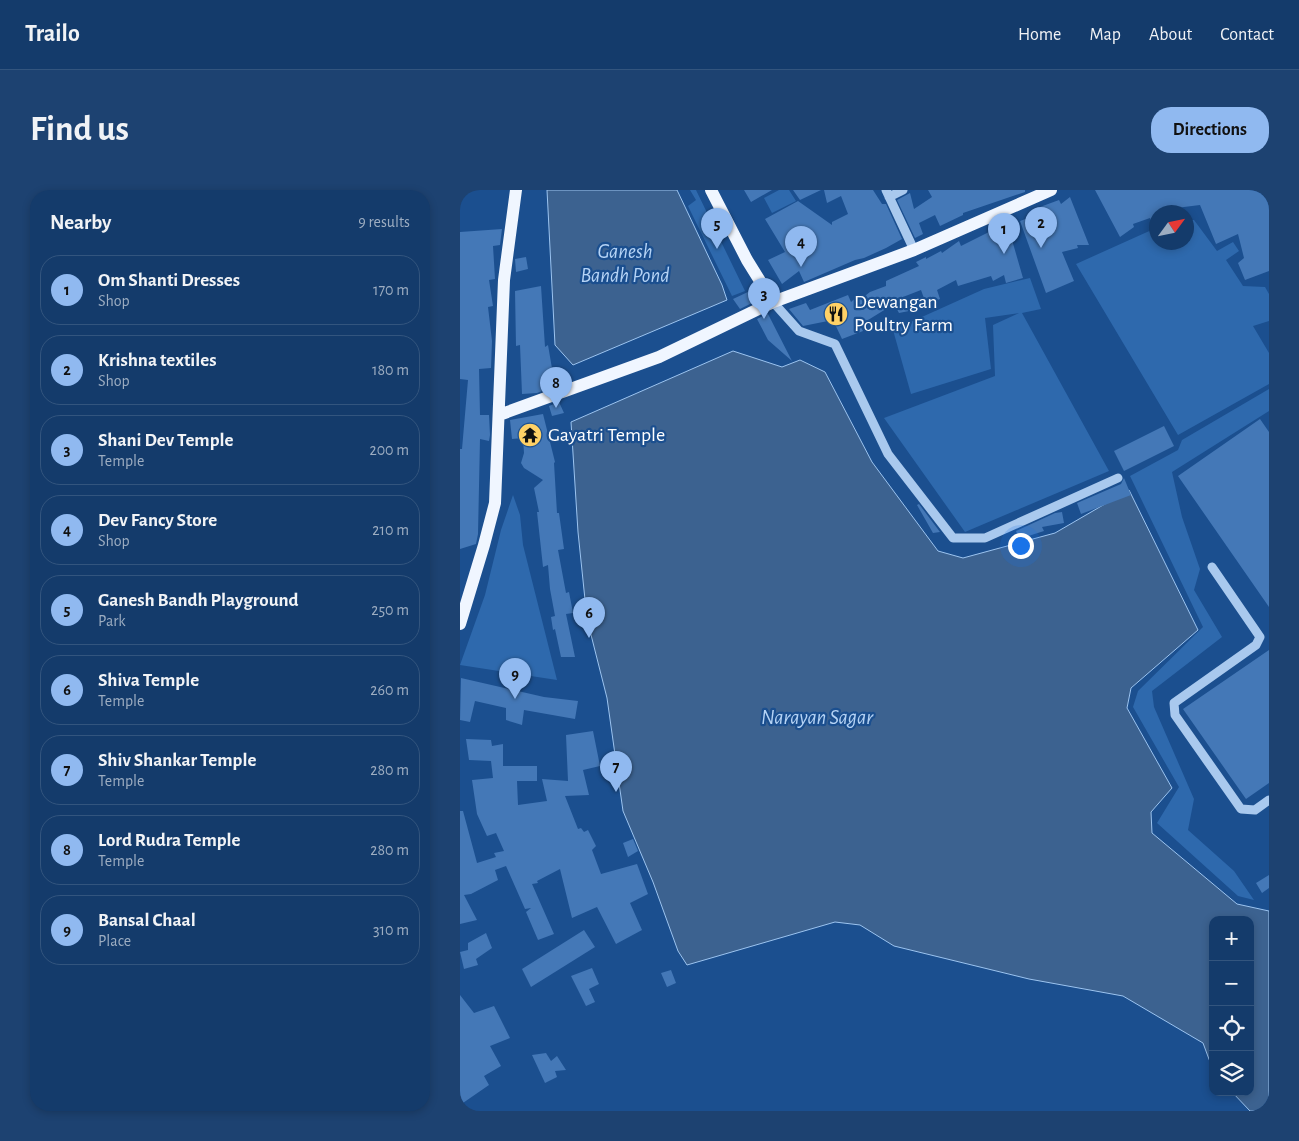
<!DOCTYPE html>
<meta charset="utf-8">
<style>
body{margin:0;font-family:"Alegreya Sans",sans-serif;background:#1d4271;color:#f1f3f6}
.controls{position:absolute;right:15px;bottom:15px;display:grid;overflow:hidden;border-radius:10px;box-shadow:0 2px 8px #0003}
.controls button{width:45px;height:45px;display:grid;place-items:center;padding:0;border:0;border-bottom:1px solid #33557e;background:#143b6b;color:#f1f3f6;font:25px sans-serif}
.compass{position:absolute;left:689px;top:15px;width:45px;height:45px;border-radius:50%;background:#143b6b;box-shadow:0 2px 8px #0003;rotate:57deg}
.you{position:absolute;left:560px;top:355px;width:18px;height:18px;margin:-12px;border:4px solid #fff;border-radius:50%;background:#1a73e8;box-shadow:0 0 0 8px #1a73e833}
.badge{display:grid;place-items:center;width:32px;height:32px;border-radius:50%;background:#90b9f0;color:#111;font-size:16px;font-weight:700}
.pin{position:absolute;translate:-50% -41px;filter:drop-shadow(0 1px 2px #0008)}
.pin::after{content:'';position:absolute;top:26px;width:18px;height:15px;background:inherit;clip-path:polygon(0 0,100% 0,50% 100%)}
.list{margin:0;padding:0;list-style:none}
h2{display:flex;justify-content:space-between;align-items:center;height:65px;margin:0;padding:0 20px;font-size:21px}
h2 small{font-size:16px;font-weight:400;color:#9dadc1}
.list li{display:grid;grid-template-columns:32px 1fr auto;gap:15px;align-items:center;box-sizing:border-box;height:70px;margin:0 10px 10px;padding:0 10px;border:1px solid #33557e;border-radius:20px}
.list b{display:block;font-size:19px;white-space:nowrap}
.list p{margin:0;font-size:16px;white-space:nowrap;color:#9dadc1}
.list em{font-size:16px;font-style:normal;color:#9dadc1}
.icon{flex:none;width:28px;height:28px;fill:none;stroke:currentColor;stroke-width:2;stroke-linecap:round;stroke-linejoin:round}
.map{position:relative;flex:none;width:809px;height:921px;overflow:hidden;border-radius:20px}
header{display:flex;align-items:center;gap:30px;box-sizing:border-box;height:70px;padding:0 25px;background:#143b6b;border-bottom:1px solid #33557e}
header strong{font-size:24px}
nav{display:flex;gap:28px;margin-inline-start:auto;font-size:18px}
.intro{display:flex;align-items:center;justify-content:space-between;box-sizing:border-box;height:120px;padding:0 30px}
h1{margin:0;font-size:35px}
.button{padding:12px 22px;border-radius:20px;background:#90b9f0;color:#111;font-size:18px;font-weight:700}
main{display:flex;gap:30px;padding:0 30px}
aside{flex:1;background:#143b6b;border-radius:20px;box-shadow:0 2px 8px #0003}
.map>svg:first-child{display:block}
.green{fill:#2e69ad}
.water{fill:#3c6290;stroke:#9cc4f0}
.building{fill:#4478b7}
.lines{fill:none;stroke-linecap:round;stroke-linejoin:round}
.minor{stroke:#a9c9ee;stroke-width:9}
.major{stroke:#f0f6ff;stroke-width:12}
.labels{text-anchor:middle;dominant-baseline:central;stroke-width:4.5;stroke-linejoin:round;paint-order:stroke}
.poi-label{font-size:20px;fill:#fff;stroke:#1b4f8f;text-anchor:start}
.water-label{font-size:21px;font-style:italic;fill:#b5d3f5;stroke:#1b4f8f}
</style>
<header>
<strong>Trailo</strong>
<nav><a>Home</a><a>Map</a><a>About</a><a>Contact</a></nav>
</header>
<div class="intro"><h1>Find us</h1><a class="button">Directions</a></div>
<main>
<aside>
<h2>Nearby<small>9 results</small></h2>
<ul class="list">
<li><span class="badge">1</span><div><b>Om Shanti Dresses</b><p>Shop</p></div><em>170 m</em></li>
<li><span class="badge">2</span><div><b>Krishna textiles</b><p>Shop</p></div><em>180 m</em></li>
<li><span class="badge">3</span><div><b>Shani Dev Temple</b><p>Temple</p></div><em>200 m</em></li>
<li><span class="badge">4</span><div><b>Dev Fancy Store</b><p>Shop</p></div><em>210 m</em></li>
<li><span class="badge">5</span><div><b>Ganesh Bandh Playground</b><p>Park</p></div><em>250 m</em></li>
<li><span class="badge">6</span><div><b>Shiva Temple</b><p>Temple</p></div><em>260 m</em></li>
<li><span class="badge">7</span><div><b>Shiv Shankar Temple</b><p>Temple</p></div><em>280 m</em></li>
<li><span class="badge">8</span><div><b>Lord Rudra Temple</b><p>Temple</p></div><em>280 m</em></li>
<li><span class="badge">9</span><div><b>Bansal Chaal</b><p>Place</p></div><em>310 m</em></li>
</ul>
</aside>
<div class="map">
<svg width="809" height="921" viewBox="0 0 809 921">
<rect width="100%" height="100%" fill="#1b4f8f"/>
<path class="green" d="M230,0H236L285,101L272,106L228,16L236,10Z
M319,0H329L336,11L312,23L304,8Z
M727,30H734L757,61L773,52L779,61L766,70L783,96L805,97L809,104V131L793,136L809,163V194L718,245L616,74L696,38V52H726Z
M570,88L581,119L562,123L649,281L505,342L424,228L535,186L533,135L559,123L525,128L531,179L451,204L433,140L524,99Z
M809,199V221L712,282L722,327L740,379L734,400L762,447L692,501L694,517L734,609L728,640L774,681L794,710L778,706L697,633L719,597L673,517L678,501L743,437L670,286L718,260L722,250Z
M53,305L60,325L63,355L97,490L0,475L25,405L41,340Z"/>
<path class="water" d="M87,0H217L262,95L267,110L113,175L95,155Z
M273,161L322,177L340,170L365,182L412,272L478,361L503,368L595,343L669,300L738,440L671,498L667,518L712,598L691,622L692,643L777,714L809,721V921H790L772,902H790V730H753V880L743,853L663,806L569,789L434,756L400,735L375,732L227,775L218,761L193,692L163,621L147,508L127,429L118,342L111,232Z"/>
<path class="building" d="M284,0H312L291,12Z
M333,0H361L340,10Z
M364,0H413L422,14H426L442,49L426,58L404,68L395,70L344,92L339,81L322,94L308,70L325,62L305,29L338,11L372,35V32L388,24L381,6L367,13Z
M468,0H565V2L503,23V25L480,36L475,25L459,33L463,44L455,48L437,10L450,3L454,19L472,7Z
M635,0H809V81L785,90L778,73L784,68L778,44L756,54L740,15L708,19L710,22H696V44L690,28L673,34L674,37L660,47Z
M610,7L629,55H617L618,58L602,62L614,91L586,103L560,31L582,23L580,17L599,10L601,14Z
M541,36L543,38L548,36L563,88L546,93L544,85L533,91L531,86L498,96L496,90L477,100L480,109L466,114L461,100L443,107L449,121L439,123L434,114L400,135L403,141L382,149L373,130L343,136L329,119L346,113L350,120L388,105L391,112L399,105L401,109L410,102L426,96V91L459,76L456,72L466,67V69L481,61L482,63L499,51L501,56Z
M42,39L40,55L33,56L35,89L29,90L33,116L28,117L32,151L31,178L19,179L20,225H29L30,245L29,251L20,249L18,344L16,354L0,359V259H2L8,190L0,189V42Z
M66,67L68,79L56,82L55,69Z
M81,96L85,157L88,155L95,196L77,203L62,204L60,155L56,156L55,101Z
M290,101L294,103L298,110L280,119L273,109Z
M307,124H308L332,171L308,150L297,129Z
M99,212L104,223L92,226L89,216Z
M83,224L95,272L94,273L97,323H99L104,359L98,360L106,403L109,402L113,423L106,424L115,467H101L95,439L93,440L91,427L95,426L90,399L88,375L83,377L77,322H79L74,298L83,290L64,278L61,273L64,263L63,248L52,249L50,230Z
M800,229L809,242V417L718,286Z
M704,236L714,256L664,281L654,261Z
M664,288L671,305L621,324L617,313L661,294Z
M459,314L480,342L473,343L457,315Z
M602,322L604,333L582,337L584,341L559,349L556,341L595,323Z
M809,460V593L786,609L723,519Z
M1,488L84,507L118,511L115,529L64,520L62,535L46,530V518L15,511L10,532L0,530Z
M133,541L140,576L123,580L129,605L105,606L118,639L121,638L124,642L128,640L136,656L132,660L141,684L177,674L188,704L170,713L182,740L156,754L137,717L112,728L100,679L77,691L78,693L72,694L94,744L78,750L66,722L71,718L65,719L46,676L35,680L38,690L11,704L4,705L17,730L0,734V621H3L17,673L36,667L34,663L44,661L36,643L27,646L17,624L12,590L33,588L31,571L9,570L6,549L31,550L32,556L43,554V576H77V591H57L58,615L87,611L82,589L108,591L106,545Z
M173,649L178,661L168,667L163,653Z
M809,685V698L802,703L796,693Z
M124,740L135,757L71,797L62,779Z
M26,743L32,758L16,769L18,775L4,779L0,762L8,760V753Z
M132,778L139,794L129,799L135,812L126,816L111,786Z
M211,780L216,793L207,797L201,783Z
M0,805L14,823L34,816L50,848L30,856L41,876L24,886L29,895L0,915Z
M86,863L91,871L97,866L106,880L95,881L97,887L85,893L72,865Z"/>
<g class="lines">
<path class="minor" d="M426,0L454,60
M429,7L443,0
M313,112L339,141L375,154L428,264L493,348H525L658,288
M752,377L800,447L796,455L714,513L715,525L781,619L795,620L809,610"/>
<path class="major" d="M251,0L287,70L313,112L454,60L591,0
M39,225L199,167L313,112
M0,434L24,355L35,313L44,90L56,0"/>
</g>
<defs>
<g id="restaurant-disc" transform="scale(1.25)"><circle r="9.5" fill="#ffd166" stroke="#1b4f8f"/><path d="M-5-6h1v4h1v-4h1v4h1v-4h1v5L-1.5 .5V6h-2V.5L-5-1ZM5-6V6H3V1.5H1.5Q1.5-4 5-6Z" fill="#111"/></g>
<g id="temple-disc" transform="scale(1.25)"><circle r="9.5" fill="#ffd166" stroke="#1b4f8f"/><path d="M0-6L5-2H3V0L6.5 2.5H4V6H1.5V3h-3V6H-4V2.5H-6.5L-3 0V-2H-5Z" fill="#111"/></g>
</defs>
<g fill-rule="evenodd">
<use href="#restaurant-disc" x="376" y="124"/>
<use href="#temple-disc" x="70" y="245"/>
</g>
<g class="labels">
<g class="poi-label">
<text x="394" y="112">Dewangan<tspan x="394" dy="23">Poultry Farm</tspan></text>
<text x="88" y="245">Gayatri Temple</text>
</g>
<g class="water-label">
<text x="165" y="61">Ganesh<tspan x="165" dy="24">Bandh Pond</tspan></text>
<text x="357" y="527">Narayan Sagar</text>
</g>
</g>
</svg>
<div class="controls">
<button>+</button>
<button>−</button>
<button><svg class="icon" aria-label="locate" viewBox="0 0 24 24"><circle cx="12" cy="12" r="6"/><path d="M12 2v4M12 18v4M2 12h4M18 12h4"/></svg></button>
<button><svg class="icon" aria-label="layers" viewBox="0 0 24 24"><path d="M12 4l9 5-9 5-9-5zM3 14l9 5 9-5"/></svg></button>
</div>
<svg class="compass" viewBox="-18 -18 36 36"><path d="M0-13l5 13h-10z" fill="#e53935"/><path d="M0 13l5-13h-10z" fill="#9dadc1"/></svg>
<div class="you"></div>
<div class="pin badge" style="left:544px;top:64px">1</div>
<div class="pin badge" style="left:581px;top:58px">2</div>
<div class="pin badge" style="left:304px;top:129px">3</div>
<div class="pin badge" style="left:341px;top:77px">4</div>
<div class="pin badge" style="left:257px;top:59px">5</div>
<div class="pin badge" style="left:129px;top:448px">6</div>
<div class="pin badge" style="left:156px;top:602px">7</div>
<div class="pin badge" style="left:96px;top:218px">8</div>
<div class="pin badge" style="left:55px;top:509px">9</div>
</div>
</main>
